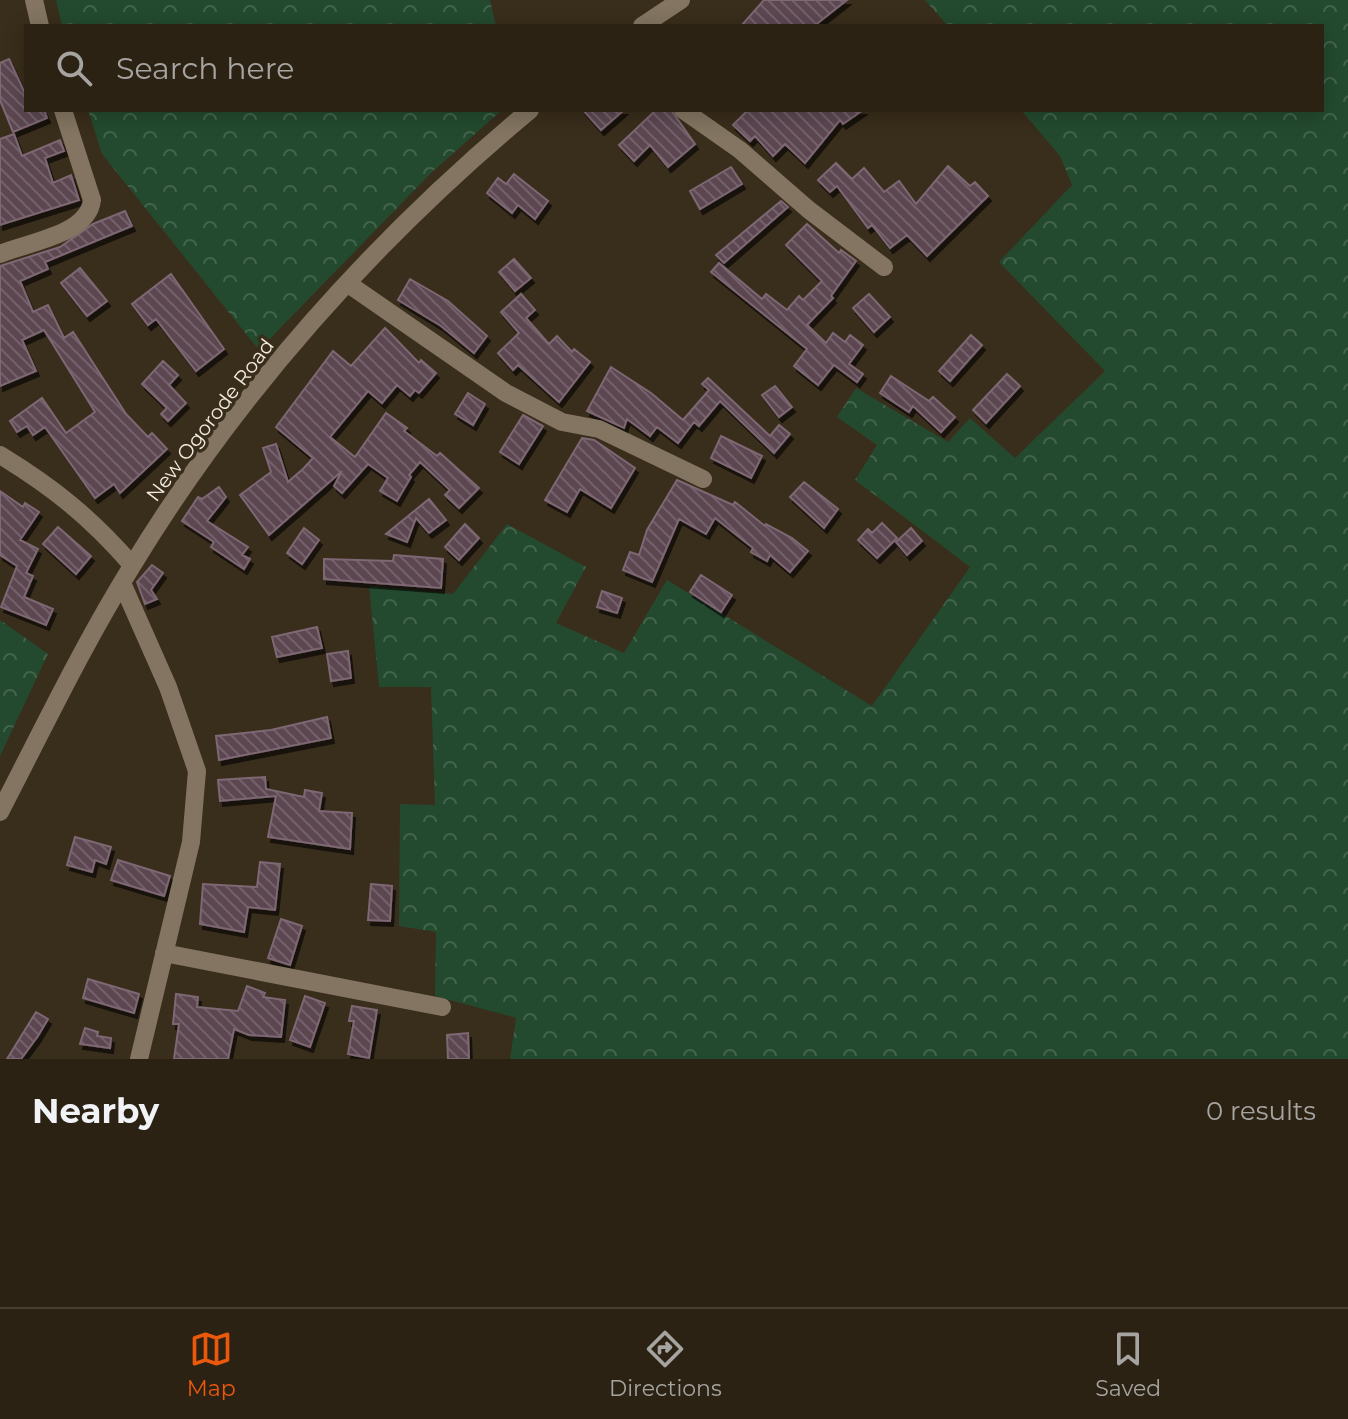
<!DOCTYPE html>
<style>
body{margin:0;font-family:Montserrat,sans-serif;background:#372f22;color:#f1f3f6}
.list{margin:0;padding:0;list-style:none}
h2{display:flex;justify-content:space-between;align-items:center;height:104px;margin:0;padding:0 32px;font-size:34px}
h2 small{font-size:26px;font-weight:400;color:#a6a4a0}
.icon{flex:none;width:44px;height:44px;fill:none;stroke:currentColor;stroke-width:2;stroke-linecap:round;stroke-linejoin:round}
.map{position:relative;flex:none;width:1348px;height:1059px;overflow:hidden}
.search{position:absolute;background:#2b2214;box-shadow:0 4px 20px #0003;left:24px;right:24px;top:24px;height:88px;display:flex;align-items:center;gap:20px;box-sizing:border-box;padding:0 28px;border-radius:0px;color:#a6a4a0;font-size:30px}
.sheet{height:248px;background:#2b2214}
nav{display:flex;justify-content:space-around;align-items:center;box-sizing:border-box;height:112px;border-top:2px solid #473f34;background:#2b2214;font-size:22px;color:#a6a4a0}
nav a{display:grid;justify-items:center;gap:4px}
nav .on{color:#ea580c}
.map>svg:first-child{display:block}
.forest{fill:url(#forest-crowns)}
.building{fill:url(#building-back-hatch);stroke:#7d6773;stroke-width:2;filter:url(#shadow)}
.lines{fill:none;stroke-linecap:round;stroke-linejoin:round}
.minor{stroke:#837561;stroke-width:18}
.labels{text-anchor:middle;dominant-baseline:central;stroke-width:7;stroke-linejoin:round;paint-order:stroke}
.street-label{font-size:20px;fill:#f3ebe0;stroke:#392d1b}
</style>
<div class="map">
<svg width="1348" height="1059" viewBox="0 0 1348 1059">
<defs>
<pattern id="forest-crowns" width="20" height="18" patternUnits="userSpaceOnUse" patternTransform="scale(2)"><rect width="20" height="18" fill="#234a2e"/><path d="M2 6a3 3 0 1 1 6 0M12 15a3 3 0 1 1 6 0" fill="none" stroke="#43644c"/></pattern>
<pattern id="building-back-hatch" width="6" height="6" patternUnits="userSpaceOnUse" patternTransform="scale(2)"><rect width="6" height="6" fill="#5b4651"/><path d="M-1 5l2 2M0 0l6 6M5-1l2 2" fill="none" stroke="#73616a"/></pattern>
<filter id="shadow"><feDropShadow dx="3" dy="5" stdDeviation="0" flood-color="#0009"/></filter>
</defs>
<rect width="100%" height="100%" fill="#392d1b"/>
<path class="forest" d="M56,0H490L496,26H62Z
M925,0H1348V1059H510L516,1018L435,996L436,932L399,926L400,804L435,805L431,687H379L369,586L453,594L507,524L586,567L556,623L624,653L667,580L872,706L970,567L855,480L877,445L837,417L856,388L948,442L970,418L1015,458L1105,371L999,262L1072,185L1060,156L1021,110H1322V26H948Z
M88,110H502L431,173L259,350L102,154Z
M0,620L48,654L0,756Z"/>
<path class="building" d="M764,0H847L814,26H741Z
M9,59L26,96V110H44L47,118L13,132L0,100V63Z
M583,110H624L601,130Z
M656,110H671L695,144L668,167L650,145L634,161L619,145Z
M748,110H863L843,124L840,120L805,163L785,144L773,156L755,136L750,141L733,125Z
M14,134L22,156L60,140L64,151L45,158L53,183L71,175L79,200L0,225V139Z
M836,163L852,179L864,168L884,192L899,181L916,204L948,166L970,186L975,182L988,196L927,256L907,235L890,248L872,225L868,228L837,186L830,192L818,180Z
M731,167L742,184L700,209L690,191Z
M514,174L548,201L535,219L518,205L512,213L487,193L498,178L506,184Z
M781,201L788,207L724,263L716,255Z
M125,211L132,226L45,262L48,269L20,281L33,312L48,305L64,338L73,332L126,414L148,437L152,433L167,449L120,493L114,484L95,498L45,427L33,435L27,426L17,432L10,421L42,398L66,433L95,412L44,330L22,340L36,371L0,386V266L60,247L93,224Z
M807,224L839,253L841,250L856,261L831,296L833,298L807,325L826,343L833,333L845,342L850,335L863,345L849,364L863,374L857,382L834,365L818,385L794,366L807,349L711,272L719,263L762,299L766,294L787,310L799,296L803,300L822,281L786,245Z
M514,259L531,278L515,291L499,272Z
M80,268L107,301L87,316L61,283Z
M171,274L224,349L196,371L156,319L148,325L132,304Z
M410,279L448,301L487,336L474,353L441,326L398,300Z
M521,294L535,310L526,318L549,344L557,336L572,352L574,349L590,362L559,402L518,365L513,370L498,353L519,333L501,312Z
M869,294L890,317L874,332L853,308Z
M385,328L419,363L421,360L436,373L419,393L415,390L410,396L397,385L382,403L368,391L330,437L355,457L386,413L407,428L404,431L437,456L440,453L479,488L459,508L445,495L450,490L420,462L409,475L411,477L397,501L380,491L388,478L368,464L342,493L334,486L342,471L269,535L240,495L271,472L263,448L276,444L288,482L304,468L313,458L276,427L333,351L351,366Z
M971,335L982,345L950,381L939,371Z
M163,361L178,375L169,385L186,403L168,421L161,414L167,408L142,384Z
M611,367L651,393L683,420L709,390L702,384L708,378L770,436L779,425L790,434L774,453L720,401L699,426L694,422L678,443L657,427L650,436L627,419L624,428L587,411Z
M1007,374L1020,386L986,423L973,410Z
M891,376L929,401L933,397L955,417L941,432L913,406L909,412L880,393Z
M775,386L792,407L779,417L762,395Z
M468,393L485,404L473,425L455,414Z
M523,415L543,426L519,464L500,452Z
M721,436L762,456L751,478L711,458Z
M582,438L594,440L635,468L611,508L580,489L567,512L545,500Z
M677,480L733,505L735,502L765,526L766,524L792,538L808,551L790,572L770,555L767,561L751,552L753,548L715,518L706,534L679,519L652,582L623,570L630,552L639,555L647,530Z
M804,482L838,509L824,528L790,497Z
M219,487L226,497L207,521L248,547L242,555L250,559L244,569L211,547L214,542L182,521L198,497L202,499Z
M0,491L23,507L25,503L39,512L20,540L38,549L26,573L33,576L24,597L53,609L46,625L1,607L17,566L0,555Z
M429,499L446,520L429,533L416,518L407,542L386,534Z
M882,523L897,538L877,558L858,540L868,529L872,533Z
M465,524L479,538L459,560L445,547Z
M58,527L91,556L76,574L43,544Z
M304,528L319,540L302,564L287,553Z
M911,528L922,541L907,555L896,542Z
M394,555L443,559L441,588L324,579V559L393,561Z
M152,565L163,573L151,590L157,599L145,604L137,582Z
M701,575L732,595L721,612L690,592Z
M602,591L622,598L617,613L597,607Z
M317,627L322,648L277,657L272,637Z
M348,651L351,678L331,681L327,654Z
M327,717L331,738L219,760L216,736L271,730Z
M265,777L266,789L304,797L305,790L322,793L319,811L352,813L350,849L268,837L276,796L220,801L218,780Z
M75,837L111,847L106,864L95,860L92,872L67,865Z
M118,860L170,876L164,896L111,880Z
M260,862L280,864L275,910L248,907L244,932L200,924L203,884L257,887Z
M371,884L392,886L390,921L368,920Z
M281,919L302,926L290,965L268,958Z
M88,979L139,994L134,1013L83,998Z
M247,986L265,993L263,997L285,1000L281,1037L249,1035L234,1029L228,1059H174L179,1024H173L176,994L198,997L197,1007L238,1011Z
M305,996L325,1003L310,1047L290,1040Z
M352,1006L377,1010L369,1058L348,1054L354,1021H349Z
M36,1012L48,1019L38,1036L21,1059H7Z
M85,1028L98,1032L97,1036L111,1038L110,1048L80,1044Z
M468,1033L469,1059H448L447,1035Z"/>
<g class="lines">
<path class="minor" d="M34,0L40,26
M642,26L681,0
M683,110L740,150L809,210L884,267
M0,254C28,242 88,235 92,200L63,110
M347,283L506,393L562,422L599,429L703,479
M0,455C54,488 90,517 132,565
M122,583L168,687L197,771L191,842L139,1059
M0,812C43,729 83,645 132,566C237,393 375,239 530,110
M164,953L442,1007"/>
</g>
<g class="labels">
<g class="street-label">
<text transform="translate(210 420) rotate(-53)">New Ogorode Road</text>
</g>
</g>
</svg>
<div class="search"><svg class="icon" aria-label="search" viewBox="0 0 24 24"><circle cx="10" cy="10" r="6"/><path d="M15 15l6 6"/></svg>Search here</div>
</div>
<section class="sheet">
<h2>Nearby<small>0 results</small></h2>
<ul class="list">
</ul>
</section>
<nav>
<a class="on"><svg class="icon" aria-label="map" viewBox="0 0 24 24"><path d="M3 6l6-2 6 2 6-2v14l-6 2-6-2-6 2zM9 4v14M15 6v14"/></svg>Map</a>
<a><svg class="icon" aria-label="directions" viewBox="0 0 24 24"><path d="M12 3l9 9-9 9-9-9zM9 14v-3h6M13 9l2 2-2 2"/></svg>Directions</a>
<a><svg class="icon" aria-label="saved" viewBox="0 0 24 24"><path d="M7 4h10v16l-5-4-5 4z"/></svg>Saved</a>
</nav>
